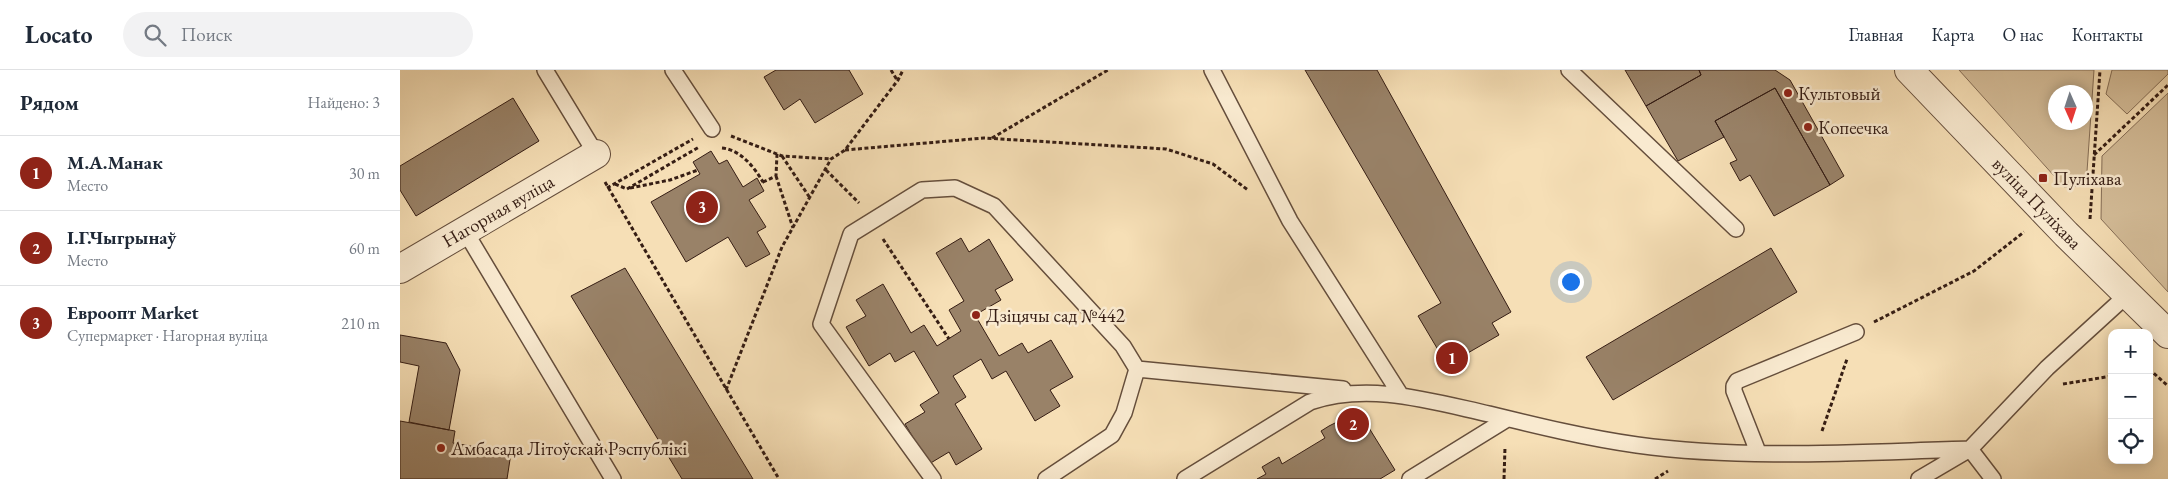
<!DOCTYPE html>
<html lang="ru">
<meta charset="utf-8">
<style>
body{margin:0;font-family:"EB Garamond",serif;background:#f2f2f3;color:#1f2937}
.controls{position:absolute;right:15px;bottom:15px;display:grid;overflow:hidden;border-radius:10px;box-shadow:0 2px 12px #0003}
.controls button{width:45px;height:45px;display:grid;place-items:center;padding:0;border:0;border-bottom:1px solid #e0e1e3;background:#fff;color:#1f2937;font:25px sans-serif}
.compass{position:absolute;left:1648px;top:15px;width:45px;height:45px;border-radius:50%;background:#fff;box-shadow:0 2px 12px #0003;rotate:177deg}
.you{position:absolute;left:1170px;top:211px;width:18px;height:18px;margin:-12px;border:4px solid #fff;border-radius:50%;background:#1a73e8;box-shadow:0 0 0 8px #1a73e833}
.badge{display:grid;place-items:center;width:32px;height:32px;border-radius:50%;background:#8f2418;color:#fff;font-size:16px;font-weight:700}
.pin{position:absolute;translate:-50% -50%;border:2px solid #fff;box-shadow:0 1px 5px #0006}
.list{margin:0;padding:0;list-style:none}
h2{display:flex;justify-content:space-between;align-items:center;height:65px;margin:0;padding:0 20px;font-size:21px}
h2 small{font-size:16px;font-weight:400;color:#747a83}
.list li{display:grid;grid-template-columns:32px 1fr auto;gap:15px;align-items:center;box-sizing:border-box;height:75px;padding:0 20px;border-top:1px solid #e0e1e3}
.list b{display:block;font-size:19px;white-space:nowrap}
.list p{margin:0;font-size:16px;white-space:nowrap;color:#747a83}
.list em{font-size:16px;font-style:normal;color:#747a83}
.icon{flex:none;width:28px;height:28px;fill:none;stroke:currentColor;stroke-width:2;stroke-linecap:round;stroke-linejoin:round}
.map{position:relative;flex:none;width:1768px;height:409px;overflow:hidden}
header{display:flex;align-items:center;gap:30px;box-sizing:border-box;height:70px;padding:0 25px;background:#fff;border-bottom:1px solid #e0e1e3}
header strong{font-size:24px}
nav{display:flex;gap:28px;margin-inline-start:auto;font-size:18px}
.search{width:350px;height:45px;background:#f2f2f3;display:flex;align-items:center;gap:12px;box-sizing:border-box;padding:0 18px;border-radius:28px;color:#747a83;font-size:19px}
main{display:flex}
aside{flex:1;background:#fff}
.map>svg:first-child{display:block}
.green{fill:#d5be9a;stroke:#856e57;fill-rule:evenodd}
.building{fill:#998268;stroke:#351d14}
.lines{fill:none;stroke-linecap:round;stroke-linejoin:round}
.service-casing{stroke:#654e3c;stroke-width:18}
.minor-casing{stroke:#654e3c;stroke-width:30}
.tertiary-casing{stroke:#654e3c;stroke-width:30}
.path{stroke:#351d14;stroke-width:3;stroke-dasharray:4 2.5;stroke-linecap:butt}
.service{stroke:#f9ead0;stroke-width:15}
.minor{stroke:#f9ead0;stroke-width:28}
.tertiary{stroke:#f9ead0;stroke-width:28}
.poi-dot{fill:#8f2418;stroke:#f9ead0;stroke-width:2}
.labels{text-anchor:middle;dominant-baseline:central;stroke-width:5;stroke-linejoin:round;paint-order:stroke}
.poi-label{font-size:19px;fill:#351d14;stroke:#f9ead0;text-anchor:start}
.street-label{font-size:19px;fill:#351d14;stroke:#f9ead0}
</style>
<header>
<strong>Locato</strong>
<div class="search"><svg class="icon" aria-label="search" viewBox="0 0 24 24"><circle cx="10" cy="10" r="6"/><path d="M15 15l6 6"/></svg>Поиск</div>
<nav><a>Главная</a><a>Карта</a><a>О нас</a><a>Контакты</a></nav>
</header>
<main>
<aside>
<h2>Рядом<small>Найдено: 3</small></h2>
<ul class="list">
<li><span class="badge">1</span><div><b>М.А.Манак</b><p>Место</p></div><em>30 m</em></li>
<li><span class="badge">2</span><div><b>І.Г.Чыгрынаў</b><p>Место</p></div><em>60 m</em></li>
<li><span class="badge">3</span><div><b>Евроопт Market</b><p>Супермаркет · Нагорная вуліца</p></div><em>210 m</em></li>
</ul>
</aside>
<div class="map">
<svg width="1768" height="409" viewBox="0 0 1768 409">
<rect width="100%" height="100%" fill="#f6dfb6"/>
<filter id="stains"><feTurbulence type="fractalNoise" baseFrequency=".004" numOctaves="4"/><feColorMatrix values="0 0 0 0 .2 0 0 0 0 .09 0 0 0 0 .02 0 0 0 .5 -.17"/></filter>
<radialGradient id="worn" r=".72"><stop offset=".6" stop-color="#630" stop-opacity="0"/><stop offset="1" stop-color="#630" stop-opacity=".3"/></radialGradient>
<path class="green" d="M1559,0H1694L1686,116L1664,117ZM1686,22V52H1656V22Z
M1712,0H1768V4L1727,44L1706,24Z
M1768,23V222L1701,149L1702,86Z"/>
<path class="building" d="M376,0H449L463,24L415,53L400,29L384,40L364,7Z
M905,0H977L1111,242L1092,253L1099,265L1047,295L1018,246L1041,233Z
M1225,0H1299L1301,5L1246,36Z
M1299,0H1375L1390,10L1444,106L1430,115L1375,18L1315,51L1324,67L1278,91L1246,36L1301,5Z
M1375,18L1430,115L1374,146L1350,105L1340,111L1330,93L1337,90L1315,51Z
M113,28L139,71L16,146L0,120V96Z
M311,81L319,94L327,90L343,117L357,108L364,121L349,130L366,157L357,162L370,184L346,197L328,167L286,192L251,132L300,104L293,92Z
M561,168L569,182L589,169L613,210L595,220L601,230L575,245L599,286L622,273L628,283L651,270L673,307L650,320L660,336L635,351L606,301L592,309L581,289L553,306L566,327L555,334L582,379L556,395L549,382L529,394L505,354L525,342L520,335L539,323L514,281L495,292L490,283L469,296L446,257L466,246L456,230L483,214L511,263L524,255L537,276L561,261L549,240L564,231L536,183Z
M1371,178L1397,222L1213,330L1186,287Z
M225,198L353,409H282L171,226Z
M0,265L46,273L60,300L49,360L9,352L19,296L0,292Z
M961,345L995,400L980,409H857L866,404L862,397L879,387L882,394L925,368L921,361L929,356L937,352L940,358Z
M0,351L55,361L53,373L111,383L107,409H0Z"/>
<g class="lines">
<g class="service-casing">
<path id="service" d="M145,0L196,84
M273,0L312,59
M812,0L890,151L1000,324
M1169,0L1336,159
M65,161L213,409
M737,299L943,319
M1358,382L1334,321V316L1337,311L1456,262
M533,409L421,254L451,164L522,120L555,118L594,136L723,276L737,299L724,343L712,365L646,409
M785,409L910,332C969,312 1030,331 1089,344C1138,356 1187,368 1237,375C1347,390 1460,382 1570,379L1593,409
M1010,409L1107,349
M1519,409L1570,379L1647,298L1727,225"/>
</g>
<g class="minor-casing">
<path id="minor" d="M0,199L196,84"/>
</g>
<g class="tertiary-casing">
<path id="tertiary" d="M1509,0L1666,164L1768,264"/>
</g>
<path class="path" d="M491,0L497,10
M331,66L382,86L431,89
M592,68L708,0
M322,78C341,80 354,97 363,112L360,114
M445,80L584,68L766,79L813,94L848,120
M1694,85L1768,15
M382,86L410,128
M426,100L459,133
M376,106L393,158
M205,112L379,409
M363,112L376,106L377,84
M215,114L227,119L299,77
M207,118L293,69
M230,118L270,110L298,100
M1690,149L1700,0
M483,169L549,269
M1474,252L1574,201L1624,162
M1749,299L1768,316
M1663,314L1712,306
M326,320L382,177L431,89L445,80L498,10L503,0
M1422,361L1447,289
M1104,409L1105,377
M1255,409L1268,401"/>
<use href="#service" class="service"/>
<use href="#minor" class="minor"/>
<use href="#tertiary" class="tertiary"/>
</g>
<g class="poi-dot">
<circle cx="1388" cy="23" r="5"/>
<circle cx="1408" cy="57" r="5"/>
<rect x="1638" y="103" width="10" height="10" rx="2.5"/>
<circle cx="576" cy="245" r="5"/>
<circle cx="41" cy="378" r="5"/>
</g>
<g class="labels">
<g class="poi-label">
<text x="1398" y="23">Культовый</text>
<text x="1418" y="57">Копеечка</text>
<text x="1653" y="108">Пуліхава</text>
<text x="586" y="245">Дзіцячы сад №442</text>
<text x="51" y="378">Амбасада Літоўскай Рэспублікі</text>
</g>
<g class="street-label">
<text transform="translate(1637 133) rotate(46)">вуліца Пуліхава</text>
<text transform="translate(98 141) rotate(-30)">Нагорная вуліца</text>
</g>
</g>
<rect width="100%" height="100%" filter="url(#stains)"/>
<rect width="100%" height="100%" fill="url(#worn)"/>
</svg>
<div class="controls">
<button>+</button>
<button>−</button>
<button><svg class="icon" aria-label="locate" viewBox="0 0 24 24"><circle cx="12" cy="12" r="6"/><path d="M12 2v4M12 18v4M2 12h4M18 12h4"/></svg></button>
</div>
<svg class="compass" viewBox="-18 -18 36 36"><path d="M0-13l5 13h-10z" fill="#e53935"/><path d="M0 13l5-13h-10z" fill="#747a83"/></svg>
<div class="you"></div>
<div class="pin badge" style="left:1052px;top:288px">1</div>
<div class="pin badge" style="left:953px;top:354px">2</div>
<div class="pin badge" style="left:302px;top:137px">3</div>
</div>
</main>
